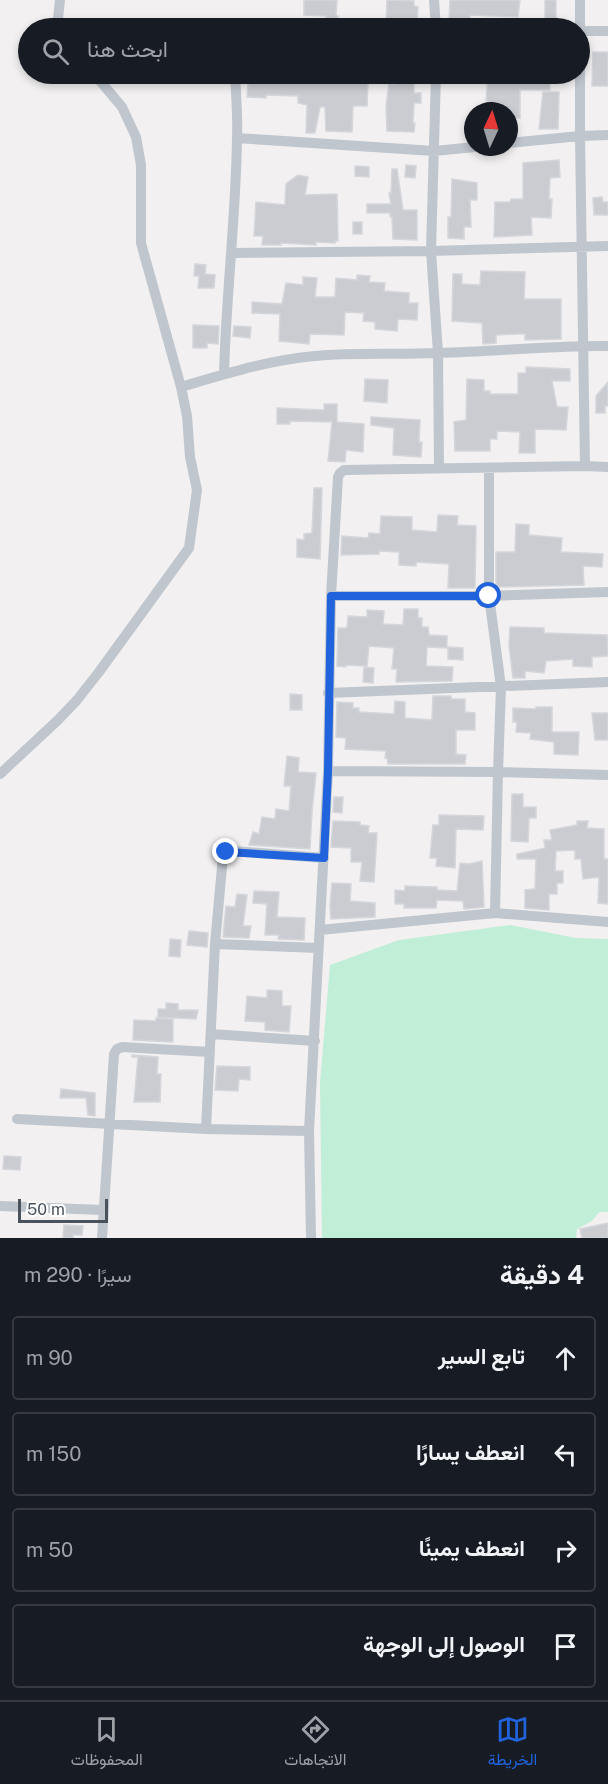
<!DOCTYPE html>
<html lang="ar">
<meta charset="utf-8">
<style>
body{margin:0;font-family:"Public Sans",Vazirmatn,sans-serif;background:#242831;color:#f1f3f6;direction:rtl}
.compass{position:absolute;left:464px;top:102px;width:54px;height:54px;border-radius:50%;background:#171b24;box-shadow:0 3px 9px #0003;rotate:4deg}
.scale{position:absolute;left:18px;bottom:15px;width:90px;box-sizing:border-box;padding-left:6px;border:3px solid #49525d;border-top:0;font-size:16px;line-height:21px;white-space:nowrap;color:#49525d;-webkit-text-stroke:4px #fff;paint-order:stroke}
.stop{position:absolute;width:18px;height:18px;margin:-14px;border:4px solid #2063dd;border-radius:50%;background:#fff}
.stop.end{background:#2063dd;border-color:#fff;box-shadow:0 2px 6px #0008}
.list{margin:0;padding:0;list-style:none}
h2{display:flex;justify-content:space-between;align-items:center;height:78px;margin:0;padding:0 24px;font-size:26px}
h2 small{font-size:20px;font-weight:400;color:#9ea1a6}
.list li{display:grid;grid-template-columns:39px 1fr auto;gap:18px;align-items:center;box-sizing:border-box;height:84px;margin:0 12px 12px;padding:0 12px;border:2px solid #363941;border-radius:6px}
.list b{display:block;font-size:22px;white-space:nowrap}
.list em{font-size:20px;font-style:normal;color:#9ea1a6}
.icon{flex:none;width:33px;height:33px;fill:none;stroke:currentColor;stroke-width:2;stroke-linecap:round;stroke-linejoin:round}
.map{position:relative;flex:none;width:608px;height:1238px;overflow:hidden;direction:ltr}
.search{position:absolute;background:#171b24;box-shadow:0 3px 9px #0003;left:18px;right:18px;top:18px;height:66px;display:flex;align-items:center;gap:15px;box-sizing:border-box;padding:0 21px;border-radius:33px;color:#9ea1a6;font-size:22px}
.sheet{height:462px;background:#171b24}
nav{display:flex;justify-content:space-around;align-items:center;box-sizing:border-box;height:84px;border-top:2px solid #363941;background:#171b24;font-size:16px;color:#9ea1a6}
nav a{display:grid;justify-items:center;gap:3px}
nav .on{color:#2063dd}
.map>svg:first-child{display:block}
.green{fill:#c1eed6}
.building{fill:#caccd2;stroke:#d4d6db;stroke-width:1.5}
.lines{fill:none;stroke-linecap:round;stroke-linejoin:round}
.minor{stroke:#bfc6ce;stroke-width:10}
.route{stroke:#2063dd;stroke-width:8}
</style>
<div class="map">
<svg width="608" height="1238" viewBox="0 0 608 1238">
<rect width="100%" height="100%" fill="#f2f0f0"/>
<path class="green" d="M510,925L576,938L608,939V1212H599L592,1221L577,1229L576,1238H322L320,1083L330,965L399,940Z"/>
<path class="building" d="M304,0H337L336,16H338V26H335V28H327L326,16L304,15Z
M387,0L414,1V6L418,7L417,24L410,23L409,27L386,26Z
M450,0H520L518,17L470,15V20L449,21Z
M545,0H556V19H545Z
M593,52H608V86H592Z
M249,74H313V80L368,83L367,106H353L352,132L326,131L325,107H320L315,133H306L307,105L298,103V96L266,95V98L247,97Z
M399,74L414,75V93H421V103H414L413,123H415L414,132L387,131L386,106L389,84H395V82H399Z
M512,74H550V90H520V118H510V111H488V100H486L488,78L512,76Z
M543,92H559L558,129H539Z
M559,160L560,177L550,178L549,199H552L551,218L531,217L532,235L494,237L495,202H510L511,199H523V163Z
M406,165L416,166L415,178L405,177Z
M355,166L369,167V177L355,176Z
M392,169H397L403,210H417V240L393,239L392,217H390V213H367V204H391L389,193H391Z
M298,175L308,177L305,195L337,194L338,241H335V243L316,242V245L281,243V245H262L263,236H254L256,202L285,205L286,184Z
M452,179L477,183V200H470L471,227H464V239L448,238V217H451Z
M602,197L603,202H608V215H594L593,198Z
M353,222H362V234H353Z
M195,264L206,265L205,274L215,275L214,288H198L199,276H194Z
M481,271L525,272L524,299H561V339L525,340V334H517L496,335V343L483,344L482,323L452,321L453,274H462V284L480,285Z
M357,275L370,276L369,282L385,283L384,291L409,293V303H418L417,320L398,319L397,331L375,329V322L363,321L364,313L345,312L344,335L310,334L309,344L279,341L280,314L252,313V302L282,304L286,283L303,285V277L317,278L315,297H335L336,278L357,280Z
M193,325L219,326L218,344L207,343V348H193Z
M234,326L251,327L250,338L233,336Z
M526,367L570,369V381H552L557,407H568L566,430L535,429V453H519L520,432L497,431V439H490V451H455L454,422L466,420L467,379L484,380V391H490V394H518V373H526Z
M365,379L388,380L387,403L364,401Z
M608,382V406H605V413H596V396Z
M324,404H337V422L364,424L363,452L346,450L345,462L328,461L332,422L290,421V424H277V408L324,410Z
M371,417L420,420L419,442H422L421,457L393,455L394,428L371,425Z
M314,488H322L320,559L297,557V539L304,540V534L312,533Z
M438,515L458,516L457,525L476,526L475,588H448L449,564L416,562V566L399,565V552L379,551V554L341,555L342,536L368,538L369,533L380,534L381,516L412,517V530L437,532Z
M516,524L529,525V535L562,538L561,552L603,554L602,567L583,566L584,585L496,587V552H515Z
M404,609H418V618H422V627H428L429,635L447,636V648L427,647L426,666L453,667L452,681L396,682L397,669H392L394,648L369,646L367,666L346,665V667L337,666L338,628H347L348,616L367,617V610L384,611L383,624L403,625Z
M510,627L544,628V633L607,635L608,656L592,657V667L573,666V659L546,661L544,673L525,671V678H513L509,645Z
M448,647L463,648V660L448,659Z
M364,667L374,668L373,683L363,682Z
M290,694L302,695V710H290Z
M433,696H451V699H465V712L475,713V730H456V754L466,755L465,764H388L387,758H385L386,751L345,749L346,738L336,737L337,702L353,703V708H359V712L394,714L395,701L405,702V718L432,720Z
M536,707H552V732H579L578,755L554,754V742L530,739L531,733L516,732L517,722H513V708L536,709Z
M592,713H608V740H595Z
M287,756L299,758L298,772L316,773L312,811L310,849L249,845L253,832L259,834L262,817L275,819L276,809L289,811L291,786H284Z
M512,794H523V807H536V818H529L528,842L511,841Z
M334,797H343L342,813L333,812Z
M439,815L484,816L483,830L456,829L455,868L436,866L437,858H430L433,825H439Z
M333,821L360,822V825L369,826L368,833H377L374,882L360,881L362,862H351V848L331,847Z
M577,821H588L587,828L604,829V859H608V904L598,903L599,877L583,879L581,859H575V850L556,851L555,871H563V883H557V894H549V910L525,908V890L535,889L536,859H517V854L545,848L544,840H552L550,830L577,825Z
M482,861L484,907L464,909L463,901L437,900L436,908H404V904H395V890L405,891V886L437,887V890L457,891L460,863L469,864Z
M332,883L351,884L350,901L375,903V917L331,919L330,906Z
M254,891L279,892L277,917L305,918L304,940L278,939L279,935H265L267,904L253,903Z
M237,894L247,895L243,926H251L249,938L223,937L226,906L235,907Z
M189,931L208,933L207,947L187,945Z
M170,939L181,940L180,957L169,956Z
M267,990L282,991V1006H291L289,1032L265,1030V1022L245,1021L247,996L267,998Z
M166,1003L178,1004V1010H198L196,1019L158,1017V1009H166Z
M156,1018L173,1019V1042L133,1040L134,1020L156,1021Z
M132,1055L158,1057L157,1074H161L160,1102H134L138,1057H132Z
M217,1066L250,1067V1080L239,1079L238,1091L215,1090Z
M61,1089L95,1093V1116L88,1115L86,1098H60Z
M4,1156L21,1157L20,1170L3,1169Z
M608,1223V1238H582L580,1229Z
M64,1225L83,1226L82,1235H73V1238H63Z"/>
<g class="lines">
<path class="minor" d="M434,0L436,28
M580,0V136L585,466
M57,28L60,0
M580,31H608
M436,74L431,251L438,353L439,468
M237,138L434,151L475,147
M509,143L580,136L608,135
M231,253L431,251L608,246
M224,374C226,295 236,217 237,138C238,117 236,95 235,74
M181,387C225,374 269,360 315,356C356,352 397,355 438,353C495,352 551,345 608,346
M489,468V596L501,687L498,772L495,913
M331,596H489L608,592
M328,693L608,682
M328,771L498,772L608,775
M0,774L58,720L77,700L99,672L189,548L197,490L190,457L187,416L181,387L141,243V165L136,137L122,107L101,82L92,74
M320,930L495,913L608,922
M215,944L318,948
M211,1034L315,1041
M17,1119L206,1129L309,1131
M206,1129L215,944L223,856L226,852L233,851L324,858
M0,1206L103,1210
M102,1238L114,1054L117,1049L122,1047L210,1052
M311,1238L309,1131L328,771L331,596L338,477L340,473L344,470L585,466L608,467"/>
</g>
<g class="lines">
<path class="route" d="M226,852L324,858L328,771L331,596H489"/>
</g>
</svg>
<svg class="compass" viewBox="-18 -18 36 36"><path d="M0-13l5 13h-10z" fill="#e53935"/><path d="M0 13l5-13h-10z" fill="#9ea1a6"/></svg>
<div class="scale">50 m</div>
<div class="stop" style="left:489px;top:596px"></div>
<div class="stop end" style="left:226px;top:852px"></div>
<div class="search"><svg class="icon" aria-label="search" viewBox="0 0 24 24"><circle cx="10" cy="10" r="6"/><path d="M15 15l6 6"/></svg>ابحث هنا</div>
</div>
<section class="sheet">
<h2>4 دقيقة<small>سيرًا · 290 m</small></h2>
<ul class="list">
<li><svg class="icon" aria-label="ahead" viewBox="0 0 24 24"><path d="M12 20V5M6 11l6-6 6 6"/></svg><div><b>تابع السير</b></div><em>90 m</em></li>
<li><svg class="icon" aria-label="left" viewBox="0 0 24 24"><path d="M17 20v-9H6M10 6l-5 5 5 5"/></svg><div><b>انعطف يسارًا</b></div><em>150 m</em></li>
<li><svg class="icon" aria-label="right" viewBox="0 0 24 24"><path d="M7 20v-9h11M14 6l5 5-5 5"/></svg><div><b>انعطف يمينًا</b></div><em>50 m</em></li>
<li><svg class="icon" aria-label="arrive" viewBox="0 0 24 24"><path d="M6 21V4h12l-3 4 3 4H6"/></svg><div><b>الوصول إلى الوجهة</b></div></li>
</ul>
</section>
<nav>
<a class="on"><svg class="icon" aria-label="map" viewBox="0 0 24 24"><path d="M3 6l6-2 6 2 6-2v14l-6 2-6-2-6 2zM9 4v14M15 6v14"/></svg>الخريطة</a>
<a><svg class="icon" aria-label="directions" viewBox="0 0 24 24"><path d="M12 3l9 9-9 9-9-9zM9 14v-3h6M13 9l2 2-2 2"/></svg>الاتجاهات</a>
<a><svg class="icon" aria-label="saved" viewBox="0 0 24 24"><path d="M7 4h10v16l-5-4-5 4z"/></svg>المحفوظات</a>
</nav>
